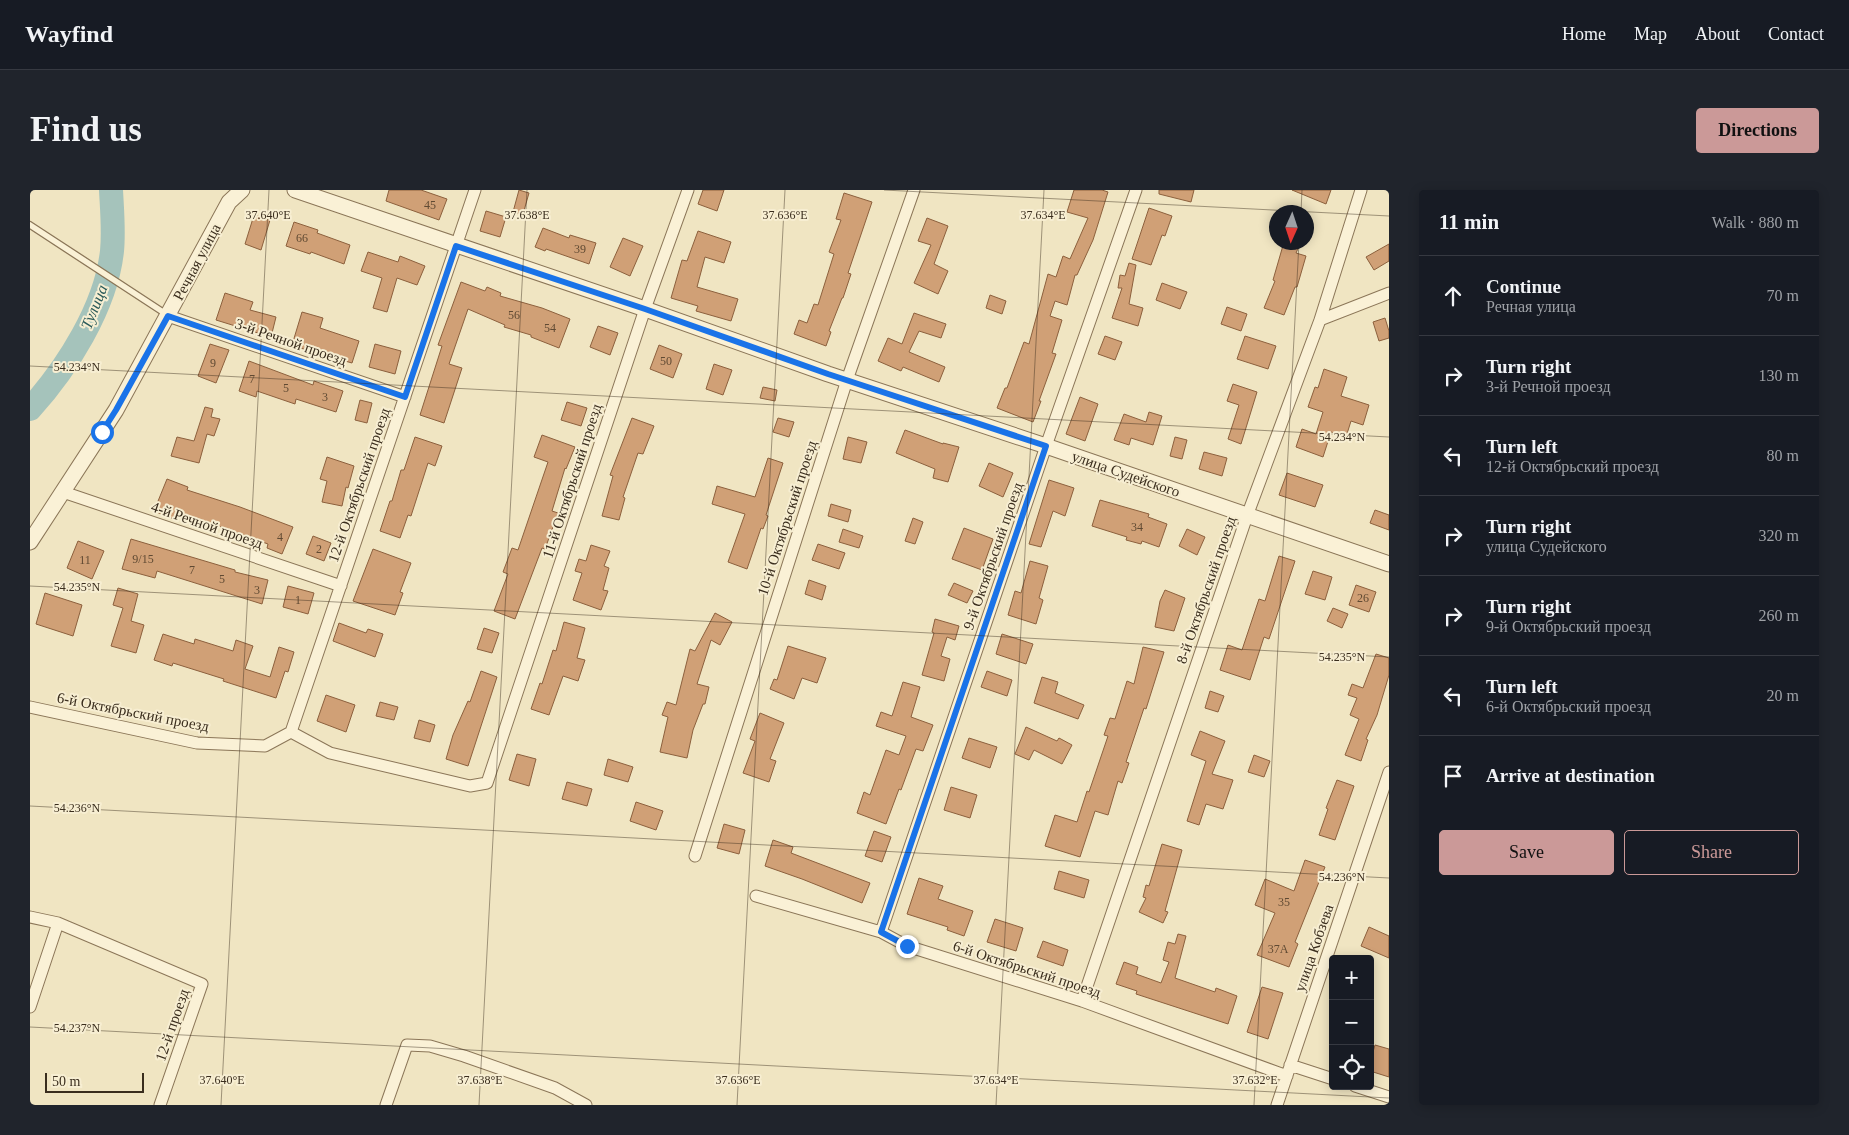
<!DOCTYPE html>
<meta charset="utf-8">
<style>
body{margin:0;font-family:"Times New Roman",serif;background:#20242c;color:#f1f3f6}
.controls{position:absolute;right:15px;bottom:15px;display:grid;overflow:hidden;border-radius:5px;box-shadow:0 2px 12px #0003}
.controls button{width:45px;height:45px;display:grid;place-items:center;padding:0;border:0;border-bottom:1px solid #363941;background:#171b24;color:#f1f3f6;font:25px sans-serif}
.compass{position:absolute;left:1239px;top:15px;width:45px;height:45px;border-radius:50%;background:#171b24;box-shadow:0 2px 12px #0003;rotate:183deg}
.scale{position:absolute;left:15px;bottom:12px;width:99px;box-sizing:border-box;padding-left:5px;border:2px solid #3a2d1d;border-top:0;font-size:14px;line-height:18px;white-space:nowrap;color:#3a2d1d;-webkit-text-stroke:4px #f7eed2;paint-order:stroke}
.stop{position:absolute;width:15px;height:15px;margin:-11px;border:4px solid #1a73e8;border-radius:50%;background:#fff}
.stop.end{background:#1a73e8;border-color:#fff;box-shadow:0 1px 5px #0008}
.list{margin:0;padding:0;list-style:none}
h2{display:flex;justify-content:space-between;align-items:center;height:65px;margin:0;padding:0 20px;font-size:21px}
h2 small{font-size:16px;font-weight:400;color:#9ea1a6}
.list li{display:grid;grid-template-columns:32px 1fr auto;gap:15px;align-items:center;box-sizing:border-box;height:80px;padding:0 20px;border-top:1px solid #363941}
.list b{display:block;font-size:19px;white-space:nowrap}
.list p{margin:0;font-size:16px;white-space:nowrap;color:#9ea1a6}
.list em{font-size:16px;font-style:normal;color:#9ea1a6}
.actions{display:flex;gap:10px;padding:15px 20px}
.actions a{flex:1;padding:11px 0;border:1px solid #cb9998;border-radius:5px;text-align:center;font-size:18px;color:#cb9998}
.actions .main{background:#cb9998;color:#111}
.icon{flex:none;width:28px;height:28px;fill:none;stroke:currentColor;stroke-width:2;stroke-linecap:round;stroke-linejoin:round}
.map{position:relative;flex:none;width:1359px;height:915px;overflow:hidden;border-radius:5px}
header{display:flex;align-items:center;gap:30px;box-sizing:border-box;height:70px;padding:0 25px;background:#171b24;border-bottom:1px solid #363941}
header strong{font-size:24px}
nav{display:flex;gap:28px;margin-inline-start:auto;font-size:18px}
.intro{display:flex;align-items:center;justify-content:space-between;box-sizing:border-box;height:120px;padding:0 30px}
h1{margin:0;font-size:35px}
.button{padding:12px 22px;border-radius:5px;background:#cb9998;color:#111;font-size:18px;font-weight:700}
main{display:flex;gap:30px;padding:0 30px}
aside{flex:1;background:#171b24;border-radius:5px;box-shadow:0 2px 12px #0003}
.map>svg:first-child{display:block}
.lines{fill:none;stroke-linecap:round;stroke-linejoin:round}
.river{stroke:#a5c3bb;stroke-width:24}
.building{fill:#d0a076;stroke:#8c603d}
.service-casing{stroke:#8b7658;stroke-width:8}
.minor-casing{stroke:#8b7658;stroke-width:13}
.tertiary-casing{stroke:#8b7658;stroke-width:17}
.service{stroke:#faf1d6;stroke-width:5.5}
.minor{stroke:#faf1d6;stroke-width:11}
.tertiary{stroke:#faf1d6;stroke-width:15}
.route{stroke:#1a73e8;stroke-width:6}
.ticks{fill:none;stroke:#3a2d1d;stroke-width:1;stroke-opacity:0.45}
.labels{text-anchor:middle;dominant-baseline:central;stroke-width:4;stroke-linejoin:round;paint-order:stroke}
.number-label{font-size:12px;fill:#604a33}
.street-label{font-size:15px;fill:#3a2d1d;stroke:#f7eed2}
.water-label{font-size:16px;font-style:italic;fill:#2c5b5a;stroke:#f7eed2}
.ticks-label{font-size:12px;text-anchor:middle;fill:#3a2d1d;stroke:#f7eed2;stroke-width:4;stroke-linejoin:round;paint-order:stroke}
</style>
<header>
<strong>Wayfind</strong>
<nav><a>Home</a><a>Map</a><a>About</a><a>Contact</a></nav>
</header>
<div class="intro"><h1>Find us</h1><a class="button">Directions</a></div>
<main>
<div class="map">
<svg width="1359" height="915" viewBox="0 0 1359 915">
<rect width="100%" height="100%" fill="#f0e5c2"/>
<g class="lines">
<path class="river" d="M0,219C37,178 76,117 82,61C84,41 82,20 81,0"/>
</g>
<path class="building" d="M359,0H391L417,9L409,30L356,11Z
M489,0L499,3L493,24L483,22Z
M673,0H694L687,21L668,14Z
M1044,0H1072L1078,2L1063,50L1047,85H1045L1037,115L1025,111L1020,126L1032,130L1022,163L1026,164L1009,211H1011L1003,232L967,218L975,198H977L994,152L999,154L1018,84L1026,87L1033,66L1040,69L1058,28L1037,22Z
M1129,0H1164L1161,12L1129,4Z
M1262,0H1301L1296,14Z
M814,3L842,12L818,83L821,84L813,108H812L799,141L801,142L796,156L764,144L769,130L777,133L784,114L788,115L804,64L799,62L811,30L806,29Z
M1119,18L1142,26L1135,46L1132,45L1121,75L1102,69Z
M456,21L476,27L470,47L450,41Z
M224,25L240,30L231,60L215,54Z
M897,28L918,36L904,74L918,81L908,104L884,93L901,55L888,51Z
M264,32L288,40L287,43L320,55L314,74L281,62L280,64L256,56Z
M513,38L539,48L540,45L566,53L559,74L516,59L515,61L505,57Z
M668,41L701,52L694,73L675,67L667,97L708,109L701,131L666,121L668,116L641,108L652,70L657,71Z
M593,48L613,56L600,86L580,77Z
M1254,52H1271L1266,63L1276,66L1267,97H1265L1254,125L1234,118L1245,91L1243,90Z
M1359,54V71L1344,80L1336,67Z
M338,62L368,72L370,66L395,76L387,95L367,88L357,122L343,118L352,88L331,81Z
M1099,73L1106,75L1099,114L1113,118L1108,136L1082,128L1092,98H1088L1090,85L1095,86Z
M431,92L455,101L457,97L471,103L470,106L512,118L540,129L529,158L501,147V145L474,137L475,135L438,119L419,174L432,178L414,233L390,225L412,156L408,155Z
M1132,93L1157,102L1150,119L1126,110Z
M195,103L223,112L220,120L246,127L241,147L186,130Z
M960,105L976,111L972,124L956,118Z
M1197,117L1217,124L1211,141L1191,134Z
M272,122L293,128L290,138L329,151L322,173L315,171L314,173L262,155Z
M884,123L916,134L911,148L889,141L879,162L915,177L909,192L873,177L871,181L848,171L858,148L872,154Z
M1355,128L1359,141V148L1349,151L1343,132Z
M568,136L588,143L580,165L560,157Z
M1075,146L1092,152L1085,170L1068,164Z
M1215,146L1246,156L1238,179L1207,169Z
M180,154L199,160L186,193L168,186Z
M345,154L371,161L365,184L339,177Z
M629,155L652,164L643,188L620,179Z
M219,171L283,195L284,191L313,201L306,222L266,209L265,214L227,201L226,207L209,201Z
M684,174L702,180L693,205L676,199Z
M1294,179L1317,187L1311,206L1339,215L1333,235L1321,231L1316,247L1301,242L1293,267L1266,257L1272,239L1286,244L1293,222L1278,217L1285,197L1288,198Z
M1203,194L1227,202L1211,254L1198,249L1209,215L1197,211Z
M733,197L747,200L745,211L730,208Z
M1050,207L1068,214L1055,251L1036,244Z
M330,210L342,213L337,233L325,230Z
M537,212L557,218L551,236L531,230Z
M175,217L183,219L181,227L190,229L184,246L177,244L169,273L141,266L147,247L164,251Z
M1119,222L1132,226L1123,255L1101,248L1099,255L1084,250L1094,224L1116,232Z
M602,228L624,236L613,264L608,263L593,307L595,308L589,330L572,326L583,286L580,285Z
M748,228L764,232L759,247L743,242Z
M875,240L913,254V253L929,257L918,292L903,288L905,279L866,263Z
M512,245L545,257L536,279L535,278L522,321L528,323L515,359L512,358L485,429L464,421L478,384L473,382L482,358L488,360L518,272L504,267Z
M385,247L412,256L405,276L398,273L381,326L378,325L370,348L350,341L360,311H362L371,280H374Z
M818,247L837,252L831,273L813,269Z
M1145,247L1157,250L1152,269L1140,266Z
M1174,262L1197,268L1192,286L1169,279Z
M297,267L324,276L318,298L316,297L312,316L292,312L297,291L290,289Z
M738,268L753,273L736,325L738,326L733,339L731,338L717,379L698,372L715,324L682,314L687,296L725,307Z
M959,273L983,283L973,307L949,296Z
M1257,283L1293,295L1285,317L1249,305Z
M137,289L158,297L157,300L210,317L263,337L252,364L237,358L238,354L183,334V337L147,326L146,330L124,321Z
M1019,290L1044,298L1035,326L1023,321L1011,357L999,354Z
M1070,310L1119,324L1118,327L1137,334L1129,357L1112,351L1111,354L1096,350L1097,347L1062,336Z
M801,314L821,320L818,332L798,326Z
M1345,320L1359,325V340L1340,333Z
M883,328L893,332L885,354L875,351Z
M934,338L963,349L952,380L922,369Z
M813,339L833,346L829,358L809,352Z
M1157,339L1175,347L1167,365L1149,356Z
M283,346L301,353L294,371L276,364Z
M101,349L205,380V382L238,390L232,414L127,381L125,388L92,379Z
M48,351L74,361L62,389L37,378Z
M788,354L815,363L809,379L782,370Z
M561,355L580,361L574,376L579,378L573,400L578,401L571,420L543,410L552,383L545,381L549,369L556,371Z
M343,359L381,373L370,402L373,403L365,425L323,411Z
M1249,366L1265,371L1239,449L1234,447L1220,490L1190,480L1198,455L1212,460L1229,409L1235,411Z
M1000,371L1018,376L1009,408L1013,410L1006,434L978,425L985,401L991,403Z
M1283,381L1302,387L1295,410L1275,404Z
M779,390L796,396L792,410L775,404Z
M924,393L943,401L937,413L918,405Z
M1326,395L1346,402L1339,422L1319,415Z
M258,396L284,403L278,424L253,417Z
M88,398L108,404L101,431L114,435L106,463L81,456L93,418L83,415Z
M1135,400L1155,408L1144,441L1125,437L1130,411Z
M15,403L52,415L43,446L6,434Z
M1303,418L1318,424L1312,438L1297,431Z
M685,423L702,432L690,455L681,450L667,494L679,497L675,514H673L663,540L657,568L630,562L638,527L632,525L637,512L646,515L660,459L665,461Z
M905,429L929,436L925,450L917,447L911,466L920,469L914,491L892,485L904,443L902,442Z
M534,432L555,438L547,468L555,470L548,491L533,486L519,525L501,519L510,493L512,494L523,460L526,461Z
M309,433L336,443L338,439L353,444L345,467L303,451Z
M454,438L469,443L462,463L447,459Z
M133,444L164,454L165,449L203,461L206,450L223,456L215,479L240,487L249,457L264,462L258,482L255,481L246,508L193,491L194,489L143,473L142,476L124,470Z
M972,444L1003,454L996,474L966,464Z
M758,456L796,468L787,493L772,488L764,509L740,499L744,489L747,490Z
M1113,457L1134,462L1116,519L1114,518L1096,572L1099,573L1092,593L1088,591L1078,625L1065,621L1050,667L1015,656L1025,625L1047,632L1057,601L1059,602L1078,546L1074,545L1080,528L1085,529L1097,491L1104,494Z
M1346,464L1359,468V485L1347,525L1336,549L1338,550L1331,571L1315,565L1329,529L1320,525L1327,508L1318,505L1322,494L1333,498Z
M451,481L467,487L438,576L416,569L423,545L438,511L440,512Z
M957,481L982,490L977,506L951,497Z
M1012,487L1028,492L1025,503L1054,515L1048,529L1004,513Z
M873,492L890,497L881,527L903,535L893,561L886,559L871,600L869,599L856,634L827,623L834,602L840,605L856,560L869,565L876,546L846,536L851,522L862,526Z
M1180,501L1194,506L1188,522L1175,518Z
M296,505L325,515L316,542L287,531Z
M350,512L368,517L364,530L346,526Z
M730,523L754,533L740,569L746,571L739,592L713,583L725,551L720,549Z
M389,530L405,535L400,552L384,548Z
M996,537L1027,551L1029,548L1042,555L1032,574L1004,560L999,570L985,564Z
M1170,541L1195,551L1182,584L1203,590L1193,619L1176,614L1169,635L1157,631L1176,571L1161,565Z
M939,548L967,557L960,578L932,568Z
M487,564L506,569L499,596L479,590Z
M1224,565L1240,571L1234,587L1218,582Z
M578,569L603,577L598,592L574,585Z
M1307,590L1324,596L1305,650L1289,645L1298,619L1296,618Z
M537,592L562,599L557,616L532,609Z
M921,597L947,605L940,628L914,620Z
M606,612L633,621L626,640L600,631Z
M694,634L715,640L709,664L687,658Z
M844,641L861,647L852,672L835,666Z
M743,650L763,657L761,663L840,693L832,713L772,689L735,676Z
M1132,654L1152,660L1135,721L1138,722L1133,733L1109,722L1116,708L1113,707L1116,695L1119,696Z
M1275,670L1295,677L1265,752L1268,754L1259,777L1227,765L1245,723L1225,715L1235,689L1264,701Z
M1029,681L1059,690L1054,708L1024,699Z
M889,688L913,696L908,709L943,721L934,746L917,740L918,737L877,724Z
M965,729L993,738L986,761L957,752Z
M1339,737L1359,746V768L1331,756Z
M1148,744L1156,746L1145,788L1185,802L1186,798L1207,806L1198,834L1106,804L1107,801L1086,794L1094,772L1108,777L1106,784L1131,793L1139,772L1133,770L1138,752L1145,754Z
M1013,751L1038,760L1033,776L1007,767Z
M1232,797L1253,803L1238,849L1217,842Z
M1345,855L1359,859V887L1340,881V872Z"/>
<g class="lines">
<g class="service-casing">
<path id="service" d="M0,35L136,124"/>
</g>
<g class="minor-casing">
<path id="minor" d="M138,126L375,207
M1290,130L1359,103
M33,302L311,396
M0,517L167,553L235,556L261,542L300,563L440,596L457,593L615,119L658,0
M261,542L445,0
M665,666L817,190L884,0
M726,706L851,742L877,756L1052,811L1257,886
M0,727L28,733L172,794L130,915
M851,742L1016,256L1106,0
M1052,811L1217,326L1290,130L1331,0
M0,817L28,733
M1260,875L1303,889
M1325,896L1359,907
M356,915L377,855L400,856L434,866L525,898L556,915
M1247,915L1359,582"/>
</g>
<g class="tertiary-casing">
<path id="tertiary" d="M265,0L615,119L798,184L1016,256L1359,374
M0,352L86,220L199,12L212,0"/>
</g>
<use href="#service" class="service"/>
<use href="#minor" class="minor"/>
<use href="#tertiary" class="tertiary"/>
</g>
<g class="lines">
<path class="route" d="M72,242L86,220L138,126L375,207L426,56L615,119L798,184L1016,256L851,742L877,756"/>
</g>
<path class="ticks" d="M854,0L1359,26M1271,22L1272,0M0,176L1359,247M0,396L1359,467M0,616L1359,688M0,837L1359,908M191,915L239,0M449,915L497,0M707,915L755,0M966,915L1014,0M1224,915L1269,52"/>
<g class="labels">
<g class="number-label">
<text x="400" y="15">45</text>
<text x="272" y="48">66</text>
<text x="550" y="59">39</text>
<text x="484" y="125">56</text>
<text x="520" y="138">54</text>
<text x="636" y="171">50</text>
<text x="183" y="173">9</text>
<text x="222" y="189">7</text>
<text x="256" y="198">5</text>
<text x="295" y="207">3</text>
<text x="1107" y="337">34</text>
<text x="250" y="347">4</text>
<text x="289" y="359">2</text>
<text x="113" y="369">9/15</text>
<text x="55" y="370">11</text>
<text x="162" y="380">7</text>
<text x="192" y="389">5</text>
<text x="227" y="400">3</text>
<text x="1333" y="408">26</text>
<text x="268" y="410">1</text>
<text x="1254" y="712">35</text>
<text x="1248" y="759">37А</text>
</g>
<g class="street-label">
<text transform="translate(167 72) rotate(-62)">Речная улица</text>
<text transform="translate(261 152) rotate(19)">3-й Речной проезд</text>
<text transform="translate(1096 284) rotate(19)">улица Судейского</text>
<text transform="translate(542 291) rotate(-72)">11-й Октябрьский проезд</text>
<text transform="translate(329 295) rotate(-71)">12-й Октябрьский проезд</text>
<text transform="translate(757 328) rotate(-72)">10-й Октябрьский проезд</text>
<text transform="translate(177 335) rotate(19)">4-й Речной проезд</text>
<text transform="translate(963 366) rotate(-71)">9-й Октябрьский проезд</text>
<text transform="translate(1176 400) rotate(-71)">8-й Октябрьский проезд</text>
<text transform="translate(103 522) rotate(11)">6-й Октябрьский проезд</text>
<text transform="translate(1284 758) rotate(-71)">улица Кобзева</text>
<text transform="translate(997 779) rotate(18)">6-й Октябрьский проезд</text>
<text transform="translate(142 835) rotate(-71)">12-й проезд</text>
</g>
<g class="water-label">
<text transform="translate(64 117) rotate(-68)">Тулица</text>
</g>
</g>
<g class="ticks-label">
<text x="238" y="29">37.640°E</text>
<text x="497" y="29">37.638°E</text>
<text x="755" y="29">37.636°E</text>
<text x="1013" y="29">37.634°E</text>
<text x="47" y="181">54.234°N</text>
<text x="1312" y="251">54.234°N</text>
<text x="47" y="401">54.235°N</text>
<text x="1312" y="471">54.235°N</text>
<text x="47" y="622">54.236°N</text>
<text x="1312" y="691">54.236°N</text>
<text x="47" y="842">54.237°N</text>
<text x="192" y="894">37.640°E</text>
<text x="450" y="894">37.638°E</text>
<text x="708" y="894">37.636°E</text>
<text x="966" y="894">37.634°E</text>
<text x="1225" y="894">37.632°E</text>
</g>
</svg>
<div class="controls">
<button>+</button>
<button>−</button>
<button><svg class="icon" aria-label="locate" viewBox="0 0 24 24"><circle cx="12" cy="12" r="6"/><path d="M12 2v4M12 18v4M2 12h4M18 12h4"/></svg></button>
</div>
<svg class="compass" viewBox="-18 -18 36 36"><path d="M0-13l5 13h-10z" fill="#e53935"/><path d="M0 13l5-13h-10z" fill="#9ea1a6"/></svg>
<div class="scale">50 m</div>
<div class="stop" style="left:72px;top:242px"></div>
<div class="stop end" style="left:877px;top:756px"></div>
</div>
<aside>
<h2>11 min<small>Walk · 880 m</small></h2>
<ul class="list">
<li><svg class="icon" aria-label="ahead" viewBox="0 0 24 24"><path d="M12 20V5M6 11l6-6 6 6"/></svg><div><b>Continue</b><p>Речная улица</p></div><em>70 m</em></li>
<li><svg class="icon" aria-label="right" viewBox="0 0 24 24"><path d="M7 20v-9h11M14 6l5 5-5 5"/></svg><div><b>Turn right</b><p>3-й Речной проезд</p></div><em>130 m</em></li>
<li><svg class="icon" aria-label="left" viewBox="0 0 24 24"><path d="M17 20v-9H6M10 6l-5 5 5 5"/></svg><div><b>Turn left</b><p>12-й Октябрьский проезд</p></div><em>80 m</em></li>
<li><svg class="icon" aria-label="right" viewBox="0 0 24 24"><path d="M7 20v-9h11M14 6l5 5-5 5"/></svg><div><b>Turn right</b><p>улица Судейского</p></div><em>320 m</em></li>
<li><svg class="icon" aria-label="right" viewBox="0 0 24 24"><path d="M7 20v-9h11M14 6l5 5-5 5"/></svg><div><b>Turn right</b><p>9-й Октябрьский проезд</p></div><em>260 m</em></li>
<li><svg class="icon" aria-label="left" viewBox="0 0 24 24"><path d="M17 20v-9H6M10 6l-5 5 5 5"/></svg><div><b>Turn left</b><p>6-й Октябрьский проезд</p></div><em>20 m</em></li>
<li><svg class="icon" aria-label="arrive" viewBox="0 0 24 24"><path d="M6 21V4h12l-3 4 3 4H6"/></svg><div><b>Arrive at destination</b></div></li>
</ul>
<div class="actions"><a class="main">Save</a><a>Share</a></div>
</aside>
</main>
